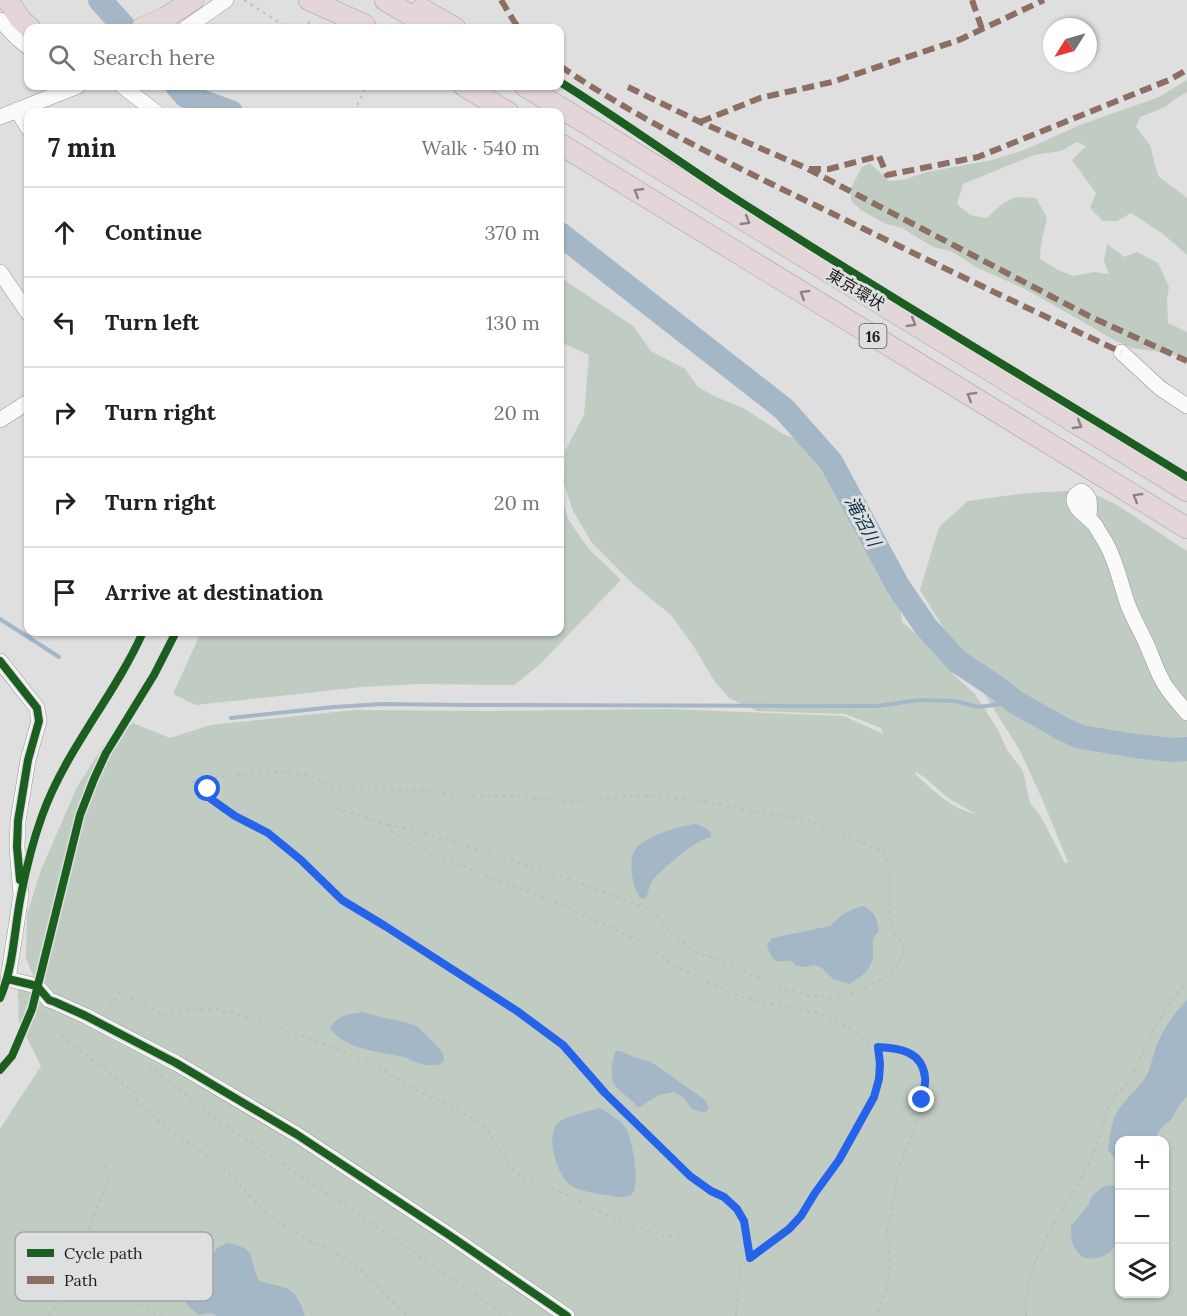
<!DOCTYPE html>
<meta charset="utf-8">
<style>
body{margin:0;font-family:Lora,"Noto Sans JP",serif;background:#f6f6f6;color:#202124}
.controls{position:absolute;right:18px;bottom:18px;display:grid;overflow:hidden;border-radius:12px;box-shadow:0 2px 4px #0004}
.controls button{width:54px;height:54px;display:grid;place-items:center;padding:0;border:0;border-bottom:2px solid #e0e0e0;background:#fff;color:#202124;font:30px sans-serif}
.compass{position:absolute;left:1043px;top:18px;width:54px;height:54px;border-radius:50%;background:#fff;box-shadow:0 2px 4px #0004;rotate:233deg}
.stop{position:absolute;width:18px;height:18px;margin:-14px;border:4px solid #2563eb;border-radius:50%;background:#fff}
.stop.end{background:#2563eb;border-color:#fff;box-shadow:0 2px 6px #0008}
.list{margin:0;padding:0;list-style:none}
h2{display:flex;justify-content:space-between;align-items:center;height:78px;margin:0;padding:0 24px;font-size:26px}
h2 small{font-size:20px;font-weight:400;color:#757577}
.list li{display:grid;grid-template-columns:39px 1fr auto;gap:18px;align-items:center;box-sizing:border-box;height:90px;padding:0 24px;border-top:2px solid #e0e0e0}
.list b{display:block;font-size:22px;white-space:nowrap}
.list em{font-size:20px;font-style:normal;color:#757577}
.icon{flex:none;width:33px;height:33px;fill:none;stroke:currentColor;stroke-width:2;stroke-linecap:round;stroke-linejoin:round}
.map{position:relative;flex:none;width:1187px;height:1316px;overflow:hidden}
.search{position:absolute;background:#fff;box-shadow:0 2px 4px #0004;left:24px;top:24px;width:540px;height:66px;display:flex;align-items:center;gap:15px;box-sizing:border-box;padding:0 21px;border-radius:12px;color:#757577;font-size:22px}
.panel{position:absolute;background:#fff;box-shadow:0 2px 4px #0004;left:24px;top:108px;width:540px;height:528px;border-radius:12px}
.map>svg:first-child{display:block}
.green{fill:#c0cbc2;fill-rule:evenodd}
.water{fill:#a3b7c6}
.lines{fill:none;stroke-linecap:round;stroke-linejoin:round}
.stream{stroke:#a3b7c6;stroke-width:4}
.river{stroke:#a3b7c6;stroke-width:24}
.minor-casing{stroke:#959595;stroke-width:16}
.highway-casing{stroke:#aea0a1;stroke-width:22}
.path{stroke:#bdbdbe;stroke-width:2;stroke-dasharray:3 4.5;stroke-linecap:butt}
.minor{stroke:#fafafa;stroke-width:15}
.highway{stroke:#e4d6d8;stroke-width:21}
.quiet{stroke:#8d6e63;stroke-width:6;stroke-dasharray:12 6;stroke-linecap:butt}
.cycleway-casing{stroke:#dedfe0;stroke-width:11}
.cycleway{stroke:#1b5e20;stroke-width:8}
.oneway{stroke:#8a8384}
.route{stroke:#2563eb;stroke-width:8}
.labels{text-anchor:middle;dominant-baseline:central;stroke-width:6;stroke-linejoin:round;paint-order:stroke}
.shield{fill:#dedfe0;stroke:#575758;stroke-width:1.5}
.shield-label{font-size:15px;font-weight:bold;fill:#1d1d1d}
.street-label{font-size:16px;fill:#1d1d1d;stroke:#dedfe0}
.water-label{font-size:18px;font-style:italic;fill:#0b3149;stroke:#dedfe0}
.key{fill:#dedfe0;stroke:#a4a5a6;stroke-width:1.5}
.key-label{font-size:16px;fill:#1d1d1d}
</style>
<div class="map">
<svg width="1187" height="1316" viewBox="0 0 1187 1316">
<rect width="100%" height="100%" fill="#dfdfdf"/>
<path class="green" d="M1187,80V92L1175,99L1165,107L1140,117L1136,127L1150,145L1158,176L1187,198V255L1163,234L1131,213L1117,221H1103L1090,208L1096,193L1072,160L1086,146L1077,142L1061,151L1034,155L963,184L957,204L970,215L987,218L1002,204L1016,197L1036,198L1047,218L1041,245L1040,259L1060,271L1074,276L1094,272L1109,274L1104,261L1107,244L1124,257L1137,252L1158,263L1169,287L1167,299L1168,323L1187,332V358L1155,351L1132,348L1116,341L1043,299L1023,288L976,267L951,251L933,247L902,228L886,224L861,210L851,201V188L862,167L870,163L889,181L903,180L927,172L992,160L1024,150L1080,125L1159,97Z
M560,277L633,326L651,351L685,369L698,387L714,396L745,409L783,434L806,443L828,476L863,536L900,606L902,622L915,633L957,678L975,694L998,730L1007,750L1023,771L1030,803L1040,815L1065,863L1068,862L1043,801L1020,751L920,590L939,527L968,501L1028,493L1086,490L1117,505L1187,551V1316H0V1129L41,1066L19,1022L18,989L37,985L26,958L27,914L41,870L77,787L108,739L133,723L170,738L211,725L354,710L489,711L668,709L844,716L883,734L881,728L845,714L757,711L729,698L715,682L696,650L672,616L632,583L592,543L573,511L564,483L565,451L584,415L589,355L560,342ZM916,772L924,777L948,798L976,814C951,809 933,790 915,774ZM1120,1140H1164V1294H1120Z
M560,493L568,519L588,548L621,580L538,666L514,685L417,684L362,687L196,705L173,694L201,632H560Z"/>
<path class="water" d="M696,824L706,828L711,832V837C706,839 701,840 697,843C687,848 659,872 652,881C648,887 649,894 645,899L640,898C633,886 628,866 634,852C640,838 681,825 696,824Z
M863,906C875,912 877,917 879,931C869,942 874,942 873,954C873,968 861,978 849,984L833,979L822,968L814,965L806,967L797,966L790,960C775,964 771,960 767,945L772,938L830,926L842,915L853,909Z
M1187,1000V1096L1180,1104L1171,1120L1164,1125L1157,1134L1156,1140H1120L1119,1164L1116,1161L1108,1149C1110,1135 1111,1121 1119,1109C1128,1096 1141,1087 1148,1073C1151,1066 1152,1058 1155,1051C1160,1033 1174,1013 1187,1000Z
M363,1012L385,1018L405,1022L417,1026L438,1047L443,1054L444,1060L441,1064C434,1065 428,1066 422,1064C415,1063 410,1059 404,1057C377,1051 350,1051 330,1029C336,1015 350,1014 363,1012Z
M616,1051H620L634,1057L651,1062L704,1099L709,1108L704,1113L692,1109L683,1097L674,1092L659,1095L638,1108C632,1099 624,1095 617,1088C609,1079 611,1061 616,1051Z
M599,1108C605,1110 621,1121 625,1127C632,1138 638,1174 635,1187C635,1190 633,1193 631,1195C628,1196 625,1197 622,1197C613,1197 578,1191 571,1186C557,1175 544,1135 559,1122C566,1116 590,1111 599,1108Z
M1108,1185L1119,1187V1244L1116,1245C1108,1256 1099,1260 1084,1258C1072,1248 1071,1242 1071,1226L1089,1204L1092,1196L1101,1188Z
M227,1243C259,1248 248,1259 259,1281C287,1289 295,1284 305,1316H217L210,1313L200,1315C189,1309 181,1299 180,1286C187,1275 196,1279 207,1275L211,1258L217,1248Z"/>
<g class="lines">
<path class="stream" d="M0,619L59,657
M231,718L334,707L382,704L466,705L877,706L919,700L955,701L979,707L1015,702"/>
<path class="river" d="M100,0L125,28
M177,86L186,96L231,112
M560,234L784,409L831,462L898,586L926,627L957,661L999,689L1015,702L1063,729L1081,737L1135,746L1172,750L1187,749"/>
<g class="minor-casing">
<path id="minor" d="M0,20L18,39L28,47
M186,28L226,0
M122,86L156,112
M17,110L28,128
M0,117L78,86
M0,272L28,313
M1121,352L1160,388L1187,406
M0,420L28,402
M1089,519C1089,507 1093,497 1081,491C1077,494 1073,496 1074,501C1076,511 1090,518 1095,525C1099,532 1103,538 1107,545C1117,564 1121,585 1128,605C1133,618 1140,630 1146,643C1153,658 1157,674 1167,688C1173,697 1181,705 1187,713
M0,661L37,708L39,721L28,760L18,821L17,847L21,895L8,979L37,986L49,1000L55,1002L86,1016L176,1063L296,1134L449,1235L567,1316"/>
</g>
<g class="highway-casing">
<path id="highway" d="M8,0L20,19L30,28
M309,0L365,25
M385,0L432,28
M422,9L455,28
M142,28L165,18L193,0
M464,86L508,112
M525,86L1187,491
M560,144L1187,528"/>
</g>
<path class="path" d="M244,0L288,28
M302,28L311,21
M354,112L366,86
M216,778L208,789L211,799L235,816L268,833L301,860L342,901L385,926L517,1011L563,1045L605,1093L690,1176L711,1191L724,1197L737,1209L744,1221L750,1258
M192,782L216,777L277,772L301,774L314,777L336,789L419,790L459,795L507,796L568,801L594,800L636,795L673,798L702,801L746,810L807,820L883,851L890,874V922L893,932L901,941L904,948L903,956L895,968L883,979L847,995L830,998L808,995L786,990L720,960L698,953L672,934L657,916L648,909L566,878L457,843L405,828L387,825
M336,808L359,815L387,825L394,834L421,850L553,901L633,938L650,947L673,965L713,985L739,996L758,1001L818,1013L848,1027L869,1043L878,1047L902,1049L911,1053L917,1059L922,1065L925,1074L922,1100L914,1129L900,1165L894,1193L892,1210L887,1226L890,1266L887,1286L877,1316
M18,996L32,1009L44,1016L65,1039L133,1091C135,1095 136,1099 139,1103C163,1130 198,1146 225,1170C243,1186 257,1207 277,1221C302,1238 331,1249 356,1266C376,1280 389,1302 409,1316
M111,1007L119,992L163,1015L182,1010L218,1009L251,1018L335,1048L379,1067L394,1077L416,1090L457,1109L473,1119L487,1129L497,1147L514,1171L526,1179L573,1197L594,1209L619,1221L660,1235L690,1238
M149,1066L223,1124L382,1230L431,1265L507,1316
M81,1271L161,1316
M49,1316L66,1294L81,1271L89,1229L110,1175L109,1171L102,1164
M736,1316L740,1271L745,1262L789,1229L801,1216L815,1193L839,1160L860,1123L874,1097L879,1079L880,1063L878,1047
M1026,1316C1023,1253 1068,1211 1092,1157C1095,1149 1099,1140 1101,1131C1104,1124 1104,1116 1108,1109C1114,1095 1127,1086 1134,1072C1139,1063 1142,1052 1147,1043C1158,1021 1171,999 1187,982"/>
<use href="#minor" class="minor"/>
<use href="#highway" class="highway"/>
<path class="quiet" d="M501,0L515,23L520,28
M972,0L982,29
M560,66C641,121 730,164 819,207C919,256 1020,305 1121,352
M628,87L700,122L806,168L1089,316L1187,361
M700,122L760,98L832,82L959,40L1044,0
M809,169H829L879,156L887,175L978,157L1169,80L1187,70"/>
<g class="cycleway-casing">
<path id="cycleway" d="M560,82C618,118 673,158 730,195C880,292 1035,383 1187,477
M0,661L37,708L39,721L28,760L18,821L17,847L20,880
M8,979L37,986L49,1000L55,1002L86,1016L176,1063L296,1134L449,1235L567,1316
M0,998C14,966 14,930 21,895C26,869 33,841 42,816C65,751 115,695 143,632
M0,1070L12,1056L32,1009L80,815L94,779L106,753L154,675L176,632"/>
</g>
<use href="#cycleway" class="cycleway"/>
</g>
<defs><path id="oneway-chevron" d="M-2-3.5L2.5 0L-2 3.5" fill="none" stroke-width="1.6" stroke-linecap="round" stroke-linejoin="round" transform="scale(1.5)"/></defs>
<g class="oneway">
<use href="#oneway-chevron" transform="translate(638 192) rotate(-149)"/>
<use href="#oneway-chevron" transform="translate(746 221) rotate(31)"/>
<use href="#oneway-chevron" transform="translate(804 294) rotate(-149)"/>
<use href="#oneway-chevron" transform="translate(912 323) rotate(31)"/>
<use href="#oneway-chevron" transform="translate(971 396) rotate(-149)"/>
<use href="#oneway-chevron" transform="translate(1078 425) rotate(31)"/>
<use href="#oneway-chevron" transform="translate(1137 497) rotate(-149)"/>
</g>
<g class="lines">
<path class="route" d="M208,789L211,799L235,816L268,833L301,860L342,900L385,926L517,1011L563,1045L605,1093L690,1176L711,1191L724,1197L737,1209L744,1221L750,1258L789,1229L801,1216L815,1193L839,1160L874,1097L879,1079L880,1064L878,1047C899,1048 922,1051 925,1077C926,1084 923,1093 922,1100"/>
</g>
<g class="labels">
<rect class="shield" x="859.5" y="324" width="27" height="24" rx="4.5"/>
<g class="shield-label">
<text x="873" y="336">16</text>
</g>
<g class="street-label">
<text transform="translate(856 289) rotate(31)">東京環状</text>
</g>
<g class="water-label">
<text transform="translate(863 521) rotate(62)">滝沼川</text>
</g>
</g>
<rect x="15" y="1232" width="198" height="69" rx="9" class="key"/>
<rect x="27" y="1249" width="27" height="8" fill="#1b5e20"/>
<rect x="27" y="1276" width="27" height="8" fill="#8d6e63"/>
<g class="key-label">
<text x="64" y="1259">Cycle path</text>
<text x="64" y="1286">Path</text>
</g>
</svg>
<div class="controls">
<button>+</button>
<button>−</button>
<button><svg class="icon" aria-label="layers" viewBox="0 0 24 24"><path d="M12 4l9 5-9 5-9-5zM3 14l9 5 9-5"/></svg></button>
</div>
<svg class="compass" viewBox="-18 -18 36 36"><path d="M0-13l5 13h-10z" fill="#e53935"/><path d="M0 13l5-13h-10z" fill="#757577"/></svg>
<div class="stop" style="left:208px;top:789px"></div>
<div class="stop end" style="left:922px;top:1100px"></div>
<div class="search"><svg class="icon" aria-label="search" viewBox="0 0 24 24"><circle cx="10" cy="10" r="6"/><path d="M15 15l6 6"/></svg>Search here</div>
<section class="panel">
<h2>7 min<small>Walk · 540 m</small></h2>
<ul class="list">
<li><svg class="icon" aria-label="ahead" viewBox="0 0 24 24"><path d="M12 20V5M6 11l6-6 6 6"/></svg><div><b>Continue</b></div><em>370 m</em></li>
<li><svg class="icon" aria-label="left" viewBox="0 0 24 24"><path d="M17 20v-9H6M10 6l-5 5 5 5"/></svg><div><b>Turn left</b></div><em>130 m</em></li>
<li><svg class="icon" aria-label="right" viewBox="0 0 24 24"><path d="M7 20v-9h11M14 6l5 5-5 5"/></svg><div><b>Turn right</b></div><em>20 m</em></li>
<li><svg class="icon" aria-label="right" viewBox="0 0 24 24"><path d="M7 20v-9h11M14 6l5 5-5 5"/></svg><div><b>Turn right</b></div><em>20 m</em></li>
<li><svg class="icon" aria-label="arrive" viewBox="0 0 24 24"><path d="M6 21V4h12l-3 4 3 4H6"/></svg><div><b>Arrive at destination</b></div></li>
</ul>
</section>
</div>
